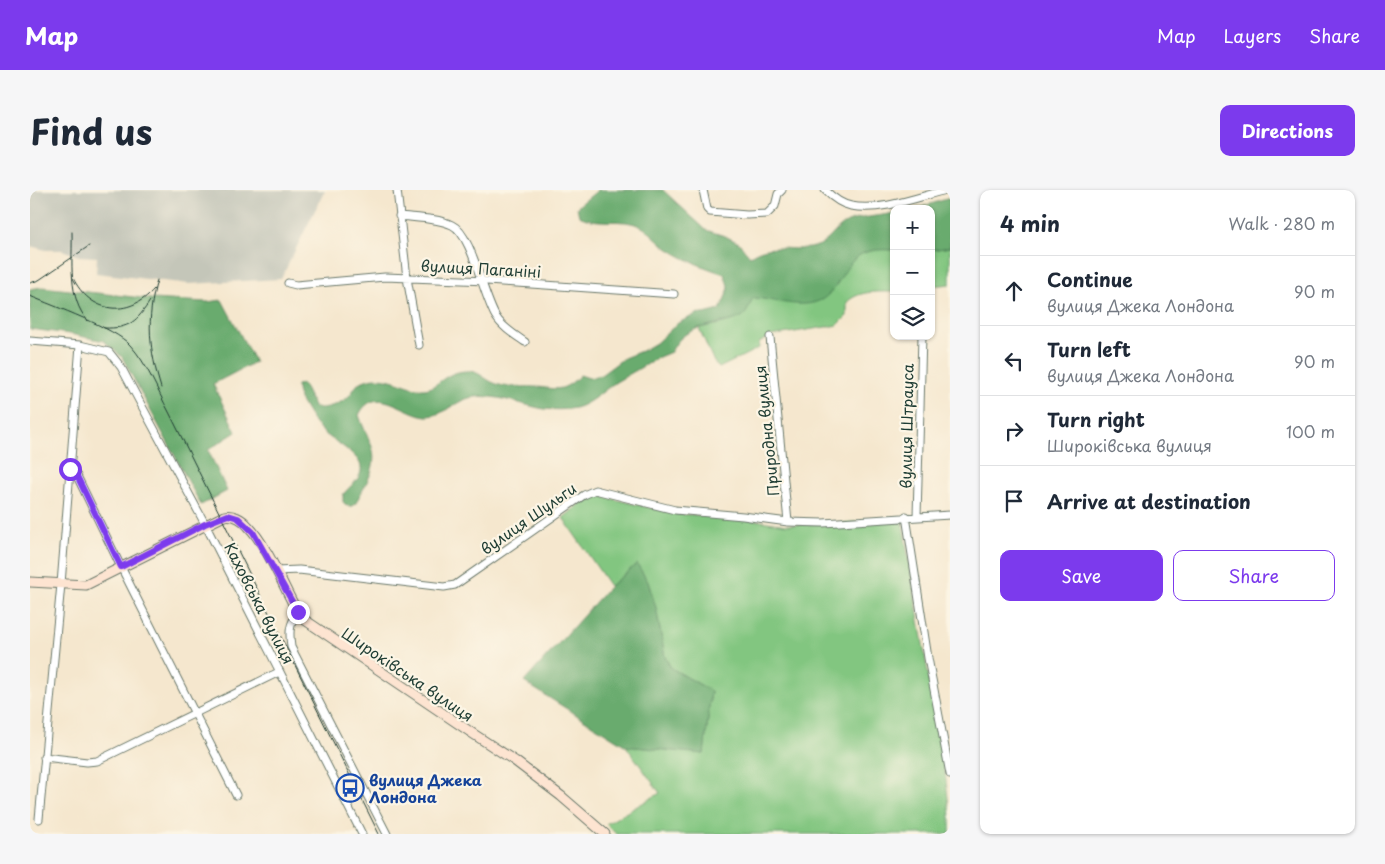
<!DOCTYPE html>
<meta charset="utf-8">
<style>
body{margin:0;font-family:"Playpen Sans",sans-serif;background:#f6f6f7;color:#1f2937}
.controls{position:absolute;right:15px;top:15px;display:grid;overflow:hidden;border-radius:10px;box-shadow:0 1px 4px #0004}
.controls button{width:45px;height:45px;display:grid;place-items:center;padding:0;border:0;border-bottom:1px solid #e0e1e3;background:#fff;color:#1f2937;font:25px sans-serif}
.stop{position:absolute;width:15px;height:15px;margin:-11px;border:4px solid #7c3aed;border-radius:50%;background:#fff}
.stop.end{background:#7c3aed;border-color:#fff;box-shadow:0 1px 5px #0008}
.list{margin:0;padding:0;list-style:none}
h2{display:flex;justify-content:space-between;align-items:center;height:65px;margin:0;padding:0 20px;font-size:21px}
h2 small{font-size:16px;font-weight:400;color:#747a83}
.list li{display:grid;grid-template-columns:32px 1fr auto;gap:15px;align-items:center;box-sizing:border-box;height:70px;padding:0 20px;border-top:1px solid #e0e1e3}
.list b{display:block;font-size:19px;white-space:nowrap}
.list p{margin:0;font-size:16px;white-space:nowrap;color:#747a83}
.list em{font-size:16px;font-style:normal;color:#747a83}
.actions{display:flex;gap:10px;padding:15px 20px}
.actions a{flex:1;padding:11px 0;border:1px solid #7c3aed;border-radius:10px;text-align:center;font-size:18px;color:#7c3aed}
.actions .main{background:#7c3aed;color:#fff}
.icon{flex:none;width:28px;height:28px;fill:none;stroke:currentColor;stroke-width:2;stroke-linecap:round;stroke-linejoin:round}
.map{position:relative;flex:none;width:920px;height:644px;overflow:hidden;border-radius:10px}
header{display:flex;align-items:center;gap:30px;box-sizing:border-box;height:70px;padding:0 25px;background:#7c3aed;color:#fff}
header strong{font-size:24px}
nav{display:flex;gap:28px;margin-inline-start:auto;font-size:18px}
.intro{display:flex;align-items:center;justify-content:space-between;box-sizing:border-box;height:120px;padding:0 30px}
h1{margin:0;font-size:35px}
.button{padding:12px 22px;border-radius:10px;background:#7c3aed;color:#fff;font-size:18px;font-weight:700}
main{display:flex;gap:30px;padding:0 30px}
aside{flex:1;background:#fff;border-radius:10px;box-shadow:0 1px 4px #0004}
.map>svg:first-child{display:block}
.industrial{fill:#c4c6b9}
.green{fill:#82c680;stroke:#50825a}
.forest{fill:#69ab6e;stroke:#447451}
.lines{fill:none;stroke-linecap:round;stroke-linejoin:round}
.minor-casing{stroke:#6a786a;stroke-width:9}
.secondary-casing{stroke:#6a786a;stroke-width:11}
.minor{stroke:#fff;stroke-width:7}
.secondary{stroke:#fde4d1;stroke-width:9}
.tram{stroke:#1f3d34;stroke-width:1}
.route{stroke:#7c3aed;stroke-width:6}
.labels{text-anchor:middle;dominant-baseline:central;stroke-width:4.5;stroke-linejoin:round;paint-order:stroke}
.street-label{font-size:15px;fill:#1f3d34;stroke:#fcf5e5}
.transit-label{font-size:15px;font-weight:bold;fill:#164399;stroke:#fcf5e5;text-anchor:start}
</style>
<header>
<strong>Map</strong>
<nav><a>Map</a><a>Layers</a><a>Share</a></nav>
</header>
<div class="intro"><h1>Find us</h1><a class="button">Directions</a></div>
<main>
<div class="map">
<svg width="920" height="644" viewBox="0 0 920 644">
<rect width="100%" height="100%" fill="#fcf5e5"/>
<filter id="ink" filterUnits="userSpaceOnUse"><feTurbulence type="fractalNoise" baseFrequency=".02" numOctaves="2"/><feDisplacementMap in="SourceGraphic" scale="10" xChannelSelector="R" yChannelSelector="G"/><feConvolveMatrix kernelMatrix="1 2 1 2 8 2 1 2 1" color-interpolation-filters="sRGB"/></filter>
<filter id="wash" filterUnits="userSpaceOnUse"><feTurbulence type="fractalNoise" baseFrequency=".0096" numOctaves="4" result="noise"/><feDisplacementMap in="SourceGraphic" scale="20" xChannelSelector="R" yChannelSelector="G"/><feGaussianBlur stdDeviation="1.12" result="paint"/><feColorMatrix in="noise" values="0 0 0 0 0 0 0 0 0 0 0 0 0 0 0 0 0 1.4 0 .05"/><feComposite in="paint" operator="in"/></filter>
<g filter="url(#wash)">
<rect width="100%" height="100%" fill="#f5e7ce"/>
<path class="industrial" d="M0,0H295L251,89L159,94L66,83L67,67L49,66L32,60H16L0,56Z"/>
<path class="green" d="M920,57V94L901,96V60Z
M849,59L864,60V102C847,102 830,100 817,112V126L808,135L740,146L729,153V158L689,178L684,172L669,138C693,133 712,133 722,108L726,109L820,72L831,63Z
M566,305L647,324L711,328L757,335L872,330L916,590L920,627V644H586L576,634L630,603L596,556L674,564L681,501L641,478L635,467L626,418L618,392L607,374L580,396L533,328L556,309Z"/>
<path class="forest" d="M568,0H633L676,40L695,46L709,53L720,66C742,51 761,63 784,57C799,54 804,38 818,32C829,27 851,26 864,23V60C829,58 824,66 807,94C803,100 797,107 791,110C771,120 744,109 723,108C720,114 718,122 713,126C707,130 701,131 694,132C670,138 653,138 641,162L629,167C615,175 600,184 586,192C574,200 559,215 545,218C536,220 523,220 514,219C491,215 468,204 444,207C427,209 415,225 399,226C376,227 346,191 329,225C332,235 337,244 341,254C350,276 335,294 326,313L322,316H317L313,312V305C318,297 330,290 331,281C334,265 301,251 292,241C283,232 278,224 272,213C269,207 266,201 267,195L271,194L274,196L284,217C293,221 313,213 319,206C324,201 325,195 331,192C353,181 371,196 391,199C402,200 409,191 418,186C423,183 431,181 436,181C448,180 454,189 464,193C477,199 491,196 505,197C515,197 522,200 532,198C540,195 544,191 550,185L559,188L571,185L594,168L614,160L626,153L648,133L669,123L674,124L690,120L699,98L694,84C673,77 655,70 637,58C628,51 620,41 610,36C592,27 569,36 549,26L547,17Z
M920,8V57L901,60V19H884Z
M12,97L122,109L177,112L192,110L225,172L183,194L206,242L178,260L197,301L171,315L92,167L74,151L40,144L0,139V99Z
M607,374L618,392L626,418L635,467L641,478L681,501L674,564L596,556L494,492L580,396Z"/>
</g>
<g filter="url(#ink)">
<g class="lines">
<g class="minor-casing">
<path id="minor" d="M367,0L377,88L389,155
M673,0L677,19L680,22L717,25L737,24L745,16L748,4L752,0
M795,0C802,7 811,14 821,16C850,22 888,7 916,0
M369,26C386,28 407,28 422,35C442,44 453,106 466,127C472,137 485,145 495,152
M258,93L266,95L355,87L457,91L644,104
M740,147L758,332
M0,151L50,155L79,162L91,177L175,334L332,644
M40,279L47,286L91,377L206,605
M876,326L898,468L920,584
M887,326L892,146
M246,381L269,380L414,397L425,395L554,305L565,300L645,320L713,326L758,332L793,333L920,325
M268,423C259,434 259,442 261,457L357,644
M14,567L57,572L67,571L249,482
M9,629L31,394L50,155"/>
</g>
<g class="secondary-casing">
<path id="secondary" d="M0,392L56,395L194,326C203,324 212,329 218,336C237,355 254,398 268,423L275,430L442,543L485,571L531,606L575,644"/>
</g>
<use href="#minor" class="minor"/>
<use href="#secondary" class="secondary"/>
<path class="tram" d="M42,42C43,71 37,108 58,131
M43,88C60,123 98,129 124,99
M127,90C116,130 119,159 131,198
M0,93L9,90L59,56
M0,106C23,116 85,138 100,155C117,173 127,200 139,222L349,644
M74,138C100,139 107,131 120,111"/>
</g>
</g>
<g class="lines" filter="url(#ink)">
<path class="route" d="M40,279L47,286L91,377L175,334L198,325L208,328L223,342L268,422"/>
</g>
<defs>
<g id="bus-ring" transform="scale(1.4375)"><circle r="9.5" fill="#fcf5e5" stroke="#1a4fb4" stroke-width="1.5"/><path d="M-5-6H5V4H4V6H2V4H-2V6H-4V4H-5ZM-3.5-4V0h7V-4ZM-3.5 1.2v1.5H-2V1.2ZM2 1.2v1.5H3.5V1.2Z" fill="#1a4fb4"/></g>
</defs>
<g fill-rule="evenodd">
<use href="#bus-ring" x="320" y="598"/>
</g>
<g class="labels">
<g class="street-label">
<text transform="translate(451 78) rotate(3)">вулиця Паганіні</text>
<text transform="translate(876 236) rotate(-89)">вулиця Штрауса</text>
<text transform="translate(736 241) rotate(-96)">Природна вулиця</text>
<text transform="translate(498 328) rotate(-35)">вулиця Шульги</text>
<text transform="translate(230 413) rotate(63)">Каховська вулиця</text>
<text transform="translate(378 484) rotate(34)">Широківська вулиця</text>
</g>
<g class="transit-label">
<text x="339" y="589">вулиця Джека<tspan x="339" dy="17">Лондона</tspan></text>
</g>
</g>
</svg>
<div class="controls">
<button>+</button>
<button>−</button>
<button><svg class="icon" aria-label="layers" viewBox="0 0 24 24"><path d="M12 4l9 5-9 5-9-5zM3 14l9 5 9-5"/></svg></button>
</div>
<div class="stop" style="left:40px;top:279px"></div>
<div class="stop end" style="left:268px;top:422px"></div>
</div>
<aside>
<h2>4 min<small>Walk · 280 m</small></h2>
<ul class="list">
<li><svg class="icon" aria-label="ahead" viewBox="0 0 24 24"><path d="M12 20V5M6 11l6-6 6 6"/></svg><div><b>Continue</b><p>вулиця Джека Лондона</p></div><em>90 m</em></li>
<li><svg class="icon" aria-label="left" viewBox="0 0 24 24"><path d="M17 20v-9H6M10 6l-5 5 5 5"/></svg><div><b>Turn left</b><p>вулиця Джека Лондона</p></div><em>90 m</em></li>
<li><svg class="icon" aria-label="right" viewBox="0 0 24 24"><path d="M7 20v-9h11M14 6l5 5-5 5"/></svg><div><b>Turn right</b><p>Широківська вулиця</p></div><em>100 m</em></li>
<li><svg class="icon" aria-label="arrive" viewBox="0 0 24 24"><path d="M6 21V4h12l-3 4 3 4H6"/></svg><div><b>Arrive at destination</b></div></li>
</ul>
<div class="actions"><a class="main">Save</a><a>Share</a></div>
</aside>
</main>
